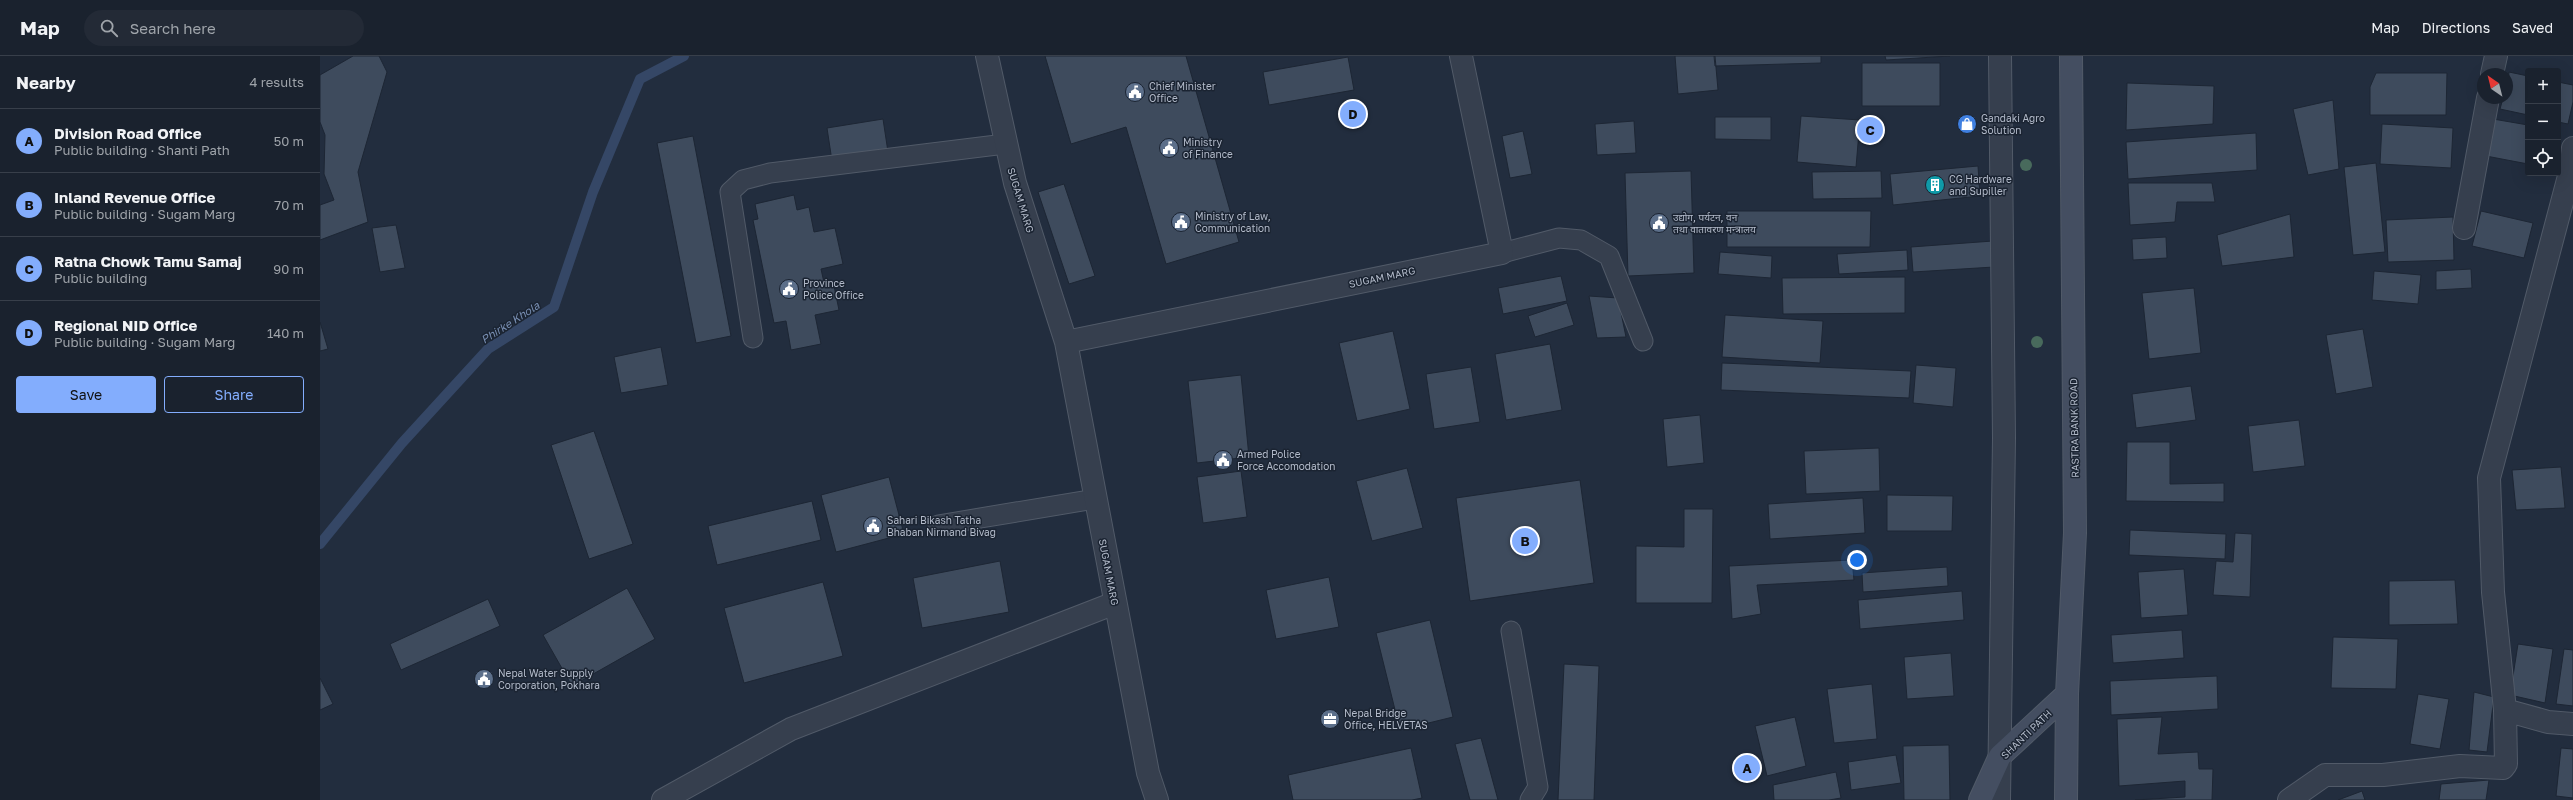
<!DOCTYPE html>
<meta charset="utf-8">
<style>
body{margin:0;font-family:"Golos Text","Noto Sans Devanagari",sans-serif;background:#232a36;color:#f1f3f6}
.controls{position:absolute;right:12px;top:12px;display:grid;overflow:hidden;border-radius:4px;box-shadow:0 4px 16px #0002}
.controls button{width:36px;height:36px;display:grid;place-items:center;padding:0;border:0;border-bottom:1px solid #383f4a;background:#1a222e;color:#f1f3f6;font:20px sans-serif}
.compass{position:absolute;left:2157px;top:12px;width:36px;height:36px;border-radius:50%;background:#1a222e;box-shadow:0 4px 16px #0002;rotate:325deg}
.you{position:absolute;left:1537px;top:504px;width:14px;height:14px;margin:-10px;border:3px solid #fff;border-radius:50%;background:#1a73e8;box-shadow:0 0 0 6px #1a73e833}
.badge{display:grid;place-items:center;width:26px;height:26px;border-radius:50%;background:#83adfd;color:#111;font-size:13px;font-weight:700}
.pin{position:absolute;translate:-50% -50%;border:2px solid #fff;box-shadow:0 1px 4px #0006}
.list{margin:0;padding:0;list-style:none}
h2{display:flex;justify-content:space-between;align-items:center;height:52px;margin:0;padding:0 16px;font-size:17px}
h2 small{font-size:13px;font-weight:400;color:#9fa4aa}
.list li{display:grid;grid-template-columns:26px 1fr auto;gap:12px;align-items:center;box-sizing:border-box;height:64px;padding:0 16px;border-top:1px solid #383f4a}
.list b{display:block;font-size:15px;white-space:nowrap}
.list p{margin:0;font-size:13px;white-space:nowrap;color:#9fa4aa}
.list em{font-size:13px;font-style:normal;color:#9fa4aa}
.actions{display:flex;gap:8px;padding:12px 16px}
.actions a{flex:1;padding:9px 0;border:1px solid #83adfd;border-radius:4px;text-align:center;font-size:14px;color:#83adfd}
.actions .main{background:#83adfd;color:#111}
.icon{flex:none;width:22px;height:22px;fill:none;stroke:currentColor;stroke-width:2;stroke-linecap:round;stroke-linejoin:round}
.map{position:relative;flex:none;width:2253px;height:744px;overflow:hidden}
header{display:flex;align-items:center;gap:24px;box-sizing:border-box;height:56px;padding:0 20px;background:#1a222e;border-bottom:1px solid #383f4a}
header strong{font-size:19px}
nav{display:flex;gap:22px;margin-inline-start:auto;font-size:14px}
.search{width:280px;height:36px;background:#232a36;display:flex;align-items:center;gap:10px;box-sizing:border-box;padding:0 14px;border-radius:22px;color:#9fa4aa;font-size:15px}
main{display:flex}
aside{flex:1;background:#1a222e}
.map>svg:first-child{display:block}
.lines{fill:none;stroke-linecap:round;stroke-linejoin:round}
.stream{stroke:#354766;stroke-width:10}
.building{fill:#3e4b5d;stroke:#1d2634}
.service-casing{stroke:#515a68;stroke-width:21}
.pedestrian-casing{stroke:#515a68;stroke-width:24}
.minor-casing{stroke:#515a68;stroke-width:24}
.secondary-casing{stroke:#515a68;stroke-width:24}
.service{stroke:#363f4e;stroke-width:19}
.pedestrian{stroke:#363f4e;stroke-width:22}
.minor{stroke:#363f4e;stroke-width:22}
.secondary{stroke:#444e61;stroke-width:22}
.tree{fill:#486a5c}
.labels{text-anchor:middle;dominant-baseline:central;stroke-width:3;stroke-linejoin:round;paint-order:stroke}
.poi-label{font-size:10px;fill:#b2bac9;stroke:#1b2432;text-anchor:start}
.street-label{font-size:10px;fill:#b2bac9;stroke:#1b2432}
.water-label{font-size:11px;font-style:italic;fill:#788eb2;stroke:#1b2432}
</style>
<header>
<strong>Map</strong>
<div class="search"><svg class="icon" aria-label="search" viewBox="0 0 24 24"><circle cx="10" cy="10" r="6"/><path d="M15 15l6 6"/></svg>Search here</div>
<nav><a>Map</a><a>Directions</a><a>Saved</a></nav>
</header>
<main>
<aside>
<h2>Nearby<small>4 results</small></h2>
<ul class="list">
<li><span class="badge">A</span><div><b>Division Road Office</b><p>Public building · Shanti Path</p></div><em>50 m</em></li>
<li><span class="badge">B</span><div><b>Inland Revenue Office</b><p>Public building · Sugam Marg</p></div><em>70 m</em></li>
<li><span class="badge">C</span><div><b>Ratna Chowk Tamu Samaj</b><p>Public building</p></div><em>90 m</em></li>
<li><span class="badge">D</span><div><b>Regional NID Office</b><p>Public building · Sugam Marg</p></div><em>140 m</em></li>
</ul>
<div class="actions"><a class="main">Save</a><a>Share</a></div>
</aside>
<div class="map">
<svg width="2253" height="744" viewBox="0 0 2253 744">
<rect width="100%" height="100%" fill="#222d3e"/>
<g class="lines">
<path class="stream" d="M0,488L82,387L168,293L234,251L273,136L320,23L364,0"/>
</g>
<path class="building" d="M33,0H59L67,16L38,116L48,166L0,184V149L14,144L4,118L5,79L0,66V19Z
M725,0H866L919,186L846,208L806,71L751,88Z
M1355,0H1395L1398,34L1358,38Z
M1394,0H1501V7L1395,10Z
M1565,0H1630L1566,4Z
M1028,1L1034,34L949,49L943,16Z
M1542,7H1620V50H1542Z
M2189,16L2208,20V59L2180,53L2183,42H2187Z
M2056,17H2127L2126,59H2050V31Z
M2238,26L2253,29V46L2248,68L2238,66Z
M1807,27L1894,30L1893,68L1806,74Z
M2013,44L2019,113L1988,119L1973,53Z
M1481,60L1540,64L1536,111L1477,106Z
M1395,61H1451V84L1395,83Z
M563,63L568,96L512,105L507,72Z
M2173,63L2208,69V108L2166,100Z
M1314,65L1316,97L1277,99L1275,68Z
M2062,68L2133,72L2131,112L2060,108Z
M1203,75L1212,118L1190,122L1182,80Z
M1936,77L1937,114L1808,123L1806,86Z
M373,80L411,280L376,287L337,87Z
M2056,107L2065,196L2033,199L2024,111Z
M1658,110L1660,140L1573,149L1570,118Z
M1371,115L1374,217L1308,220L1305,117Z
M1561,115L1562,142L1493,143L1492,116Z
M1808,127H1892L1895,146H1857L1855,166L1810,169Z
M744,128L775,220L749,228L718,136Z
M474,139L477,154L489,151L494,176L515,172L523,208L501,213L505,231L514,230L519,254L495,259L501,288L471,294L466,265L454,267L433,164L438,163L435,148Z
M1407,155H1551L1550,191H1407Z
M2161,155L2213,167L2204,202L2152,190Z
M1970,158L1974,201L1902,210L1897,179Z
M2133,161L2134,204L2068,206L2066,164Z
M76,169L85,212L60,216L52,172Z
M1846,181L1847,202L1813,204L1812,183Z
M1673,185L1674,211L1593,216L1591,191Z
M1587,194L1588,214L1519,218L1517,198Z
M1400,196L1452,200L1451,222L1398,218Z
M2151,213L2152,232L2116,234V215Z
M2054,215L2101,219L2098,248L2052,244Z
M1241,220L1247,245L1183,258L1178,232Z
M1585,221V257L1463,258L1462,222Z
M1874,232L1881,297L1829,303L1822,237Z
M1269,240L1298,242L1306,281L1277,282Z
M1247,247L1254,269L1215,281L1208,260Z
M1405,259L1503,265L1500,307L1402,301Z
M0,266L8,293L0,295Z
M2043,273L2053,331L2016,338L2006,279Z
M1073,275L1090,353L1037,365L1019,287Z
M1230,288L1242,354L1186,364L1175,298Z
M341,291L348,329L301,337L294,301Z
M1402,307L1591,315L1589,342L1401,334Z
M1596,309L1636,312L1633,351L1593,347Z
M1151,311L1160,366L1114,373L1106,318Z
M921,319L929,401L877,407L868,325Z
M1871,330L1876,364L1816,372L1812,338Z
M1380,359L1384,407L1347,411L1343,363Z
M1979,364L1985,410L1933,416L1928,370Z
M274,375L313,488L269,503L231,389Z
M1807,386H1850V428L1904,427V446L1806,445Z
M1559,392L1560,435L1486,438L1484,395Z
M2241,411L2245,452L2196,454L2192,414Z
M1087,412L1103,472L1052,485L1036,425Z
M921,415L927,461L883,467L877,421Z
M569,421L584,478L516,496L501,439Z
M1260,424L1274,527L1150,545L1136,442Z
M1567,439L1633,440L1632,475H1567Z
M1543,442L1545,477L1450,483L1448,448Z
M492,445L501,484L397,509L388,470Z
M1364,453H1393L1392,547H1316V490L1364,491Z
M1810,474L1906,478L1905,503L1809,499Z
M1915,477L1932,478L1930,541L1893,539L1896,505L1913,506Z
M1532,504L1534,524L1437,529L1441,558L1412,563L1409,510Z
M680,505L689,556L602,572L593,522Z
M1627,511L1628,530L1543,536L1542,517Z
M1864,513L1868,559L1821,562L1818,516Z
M1009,521L1019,571L956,583L946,534Z
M2135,524L2138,568L2069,569V525Z
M503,526L523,600L424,627L404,552Z
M307,532L335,583L252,630L223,579Z
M1642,535L1644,564L1540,573L1538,544Z
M168,543L180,570L81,614L70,588Z
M1110,564L1133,661L1080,674L1056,577Z
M1862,574L1864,602L1793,607L1791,579Z
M2013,581L2078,583L2076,633L2011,632Z
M2198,588L2233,593L2225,647L2190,639Z
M2244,593L2253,594V650L2236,648Z
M1631,597L1634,640L1587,643L1584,601Z
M1244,608L1279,610L1274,744H1238Z
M1897,620L1898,653L1791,659L1790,625Z
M0,622L13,648L0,654Z
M1552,628L1557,683L1514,687L1507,633Z
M2154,636L2174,641L2167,696L2149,694Z
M2098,638L2129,643L2120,693L2090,688Z
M1475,661L1486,710L1447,720L1435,670Z
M1842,661L1838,698L1878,696L1879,713H1893L1892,744H1815L1865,741V725L1799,730L1797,663Z
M1161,682L1178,744H1150L1135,688Z
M1629,689L1630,744H1584L1583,690Z
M1091,692L1102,742L1092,744H973L968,719Z
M2241,692L2253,693V742L2236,740Z
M1576,699L1581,727L1531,734L1528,706Z
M1516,716L1521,742L1509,744H1454L1453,729Z
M2169,724L2166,744H2119L2121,728Z
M2042,735L2045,744H2018Z"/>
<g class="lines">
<g class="service-casing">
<path id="service" d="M1182,197L1239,182L1261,184L1289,200L1323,285
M433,282L410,136L423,124L450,117L685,88
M618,469L775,443
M1191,575L1218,731L1210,744"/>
</g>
<g class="pedestrian-casing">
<path id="pedestrian" d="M1679,744L1684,382L1680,0"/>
</g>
<g class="minor-casing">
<path id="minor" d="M667,0L695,127L746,286L828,717L837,744
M2172,18L2176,0
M2144,172L2168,42
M746,286L1182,197L1141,0
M2185,654L2173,536L2169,422L2249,120L2253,92
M343,744L471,673L795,547
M1969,744L2005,719H2063L2140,710L2183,712L2186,708L2185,654L2228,666L2253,668"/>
</g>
<g class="secondary-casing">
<path id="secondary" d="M1660,744L1680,700L1747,638
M1746,744L1747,638L1755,477L1751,0"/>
</g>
<use href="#service" class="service"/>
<use href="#pedestrian" class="pedestrian"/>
<use href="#minor" class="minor"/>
<use href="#secondary" class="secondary"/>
</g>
<g class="tree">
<circle cx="1706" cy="109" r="6"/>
<circle cx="1717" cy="286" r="6"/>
</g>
<defs>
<g id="civic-disc" transform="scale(1)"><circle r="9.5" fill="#5c6f8a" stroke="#1b2432"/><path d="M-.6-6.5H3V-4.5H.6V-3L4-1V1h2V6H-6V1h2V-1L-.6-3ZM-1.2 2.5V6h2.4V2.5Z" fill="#fff"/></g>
<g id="shop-disc" transform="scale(1)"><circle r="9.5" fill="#3f7fe0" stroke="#1b2432"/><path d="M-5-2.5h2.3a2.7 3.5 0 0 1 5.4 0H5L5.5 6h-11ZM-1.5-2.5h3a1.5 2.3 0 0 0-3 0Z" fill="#fff"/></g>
<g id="building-disc" transform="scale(1)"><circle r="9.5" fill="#0f9aa8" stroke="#1b2432"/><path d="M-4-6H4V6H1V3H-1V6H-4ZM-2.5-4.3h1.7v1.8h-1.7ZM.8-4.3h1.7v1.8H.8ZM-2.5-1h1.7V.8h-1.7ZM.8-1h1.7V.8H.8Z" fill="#fff"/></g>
<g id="office-disc" transform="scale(1)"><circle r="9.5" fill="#5c6f8a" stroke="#1b2432"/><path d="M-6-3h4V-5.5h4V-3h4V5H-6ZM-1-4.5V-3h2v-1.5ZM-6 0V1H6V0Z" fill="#fff"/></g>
</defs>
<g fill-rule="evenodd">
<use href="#civic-disc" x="815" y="36"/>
<use href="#shop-disc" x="1647" y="68"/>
<use href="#civic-disc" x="849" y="92"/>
<use href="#building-disc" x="1615" y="129"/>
<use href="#civic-disc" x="861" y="166"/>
<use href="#civic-disc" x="1339" y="167"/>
<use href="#civic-disc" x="469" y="233"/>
<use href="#civic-disc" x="903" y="404"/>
<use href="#civic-disc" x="553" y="470"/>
<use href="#civic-disc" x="164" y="623"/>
<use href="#office-disc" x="1010" y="663"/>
</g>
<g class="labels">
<g class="poi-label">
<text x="829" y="30">Chief Minister<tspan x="829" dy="12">Office</tspan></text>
<text x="1661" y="62">Gandaki Agro<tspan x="1661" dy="12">Solution</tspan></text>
<text x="863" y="86">Ministry<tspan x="863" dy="12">of Finance</tspan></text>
<text x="1629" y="123">CG Hardware<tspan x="1629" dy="12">and Supiller</tspan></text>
<text x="875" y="160">Ministry of Law,<tspan x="875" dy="12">Communication</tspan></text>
<text x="1353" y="161">उद्योग, पर्यटन, वन<tspan x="1353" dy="12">तथा वातावरण मन्त्रालय</tspan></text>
<text x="483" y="227">Province<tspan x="483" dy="12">Police Office</tspan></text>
<text x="917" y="398">Armed Police<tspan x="917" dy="12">Force Accomodation</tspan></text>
<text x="567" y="464">Sahari Bikash Tatha<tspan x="567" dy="12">Bhaban Nirmand Bivag</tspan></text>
<text x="178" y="617">Nepal Water Supply<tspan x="178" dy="12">Corporation, Pokhara</tspan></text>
<text x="1024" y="657">Nepal Bridge<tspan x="1024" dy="12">Office, HELVETAS</tspan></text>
</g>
<g class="street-label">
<text transform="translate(701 144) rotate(73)">SUGAM MARG</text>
<text transform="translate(1062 221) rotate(-12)">SUGAM MARG</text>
<text transform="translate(1754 372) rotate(-91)">RASTRA BANK ROAD</text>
<text transform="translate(789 516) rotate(79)">SUGAM MARG</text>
<text transform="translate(1706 678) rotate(-44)">SHANTI PATH</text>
</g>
<g class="water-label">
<text transform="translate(190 266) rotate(-33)">Phirke Khola</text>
</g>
</g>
</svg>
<div class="controls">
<button>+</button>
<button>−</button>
<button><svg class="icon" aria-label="locate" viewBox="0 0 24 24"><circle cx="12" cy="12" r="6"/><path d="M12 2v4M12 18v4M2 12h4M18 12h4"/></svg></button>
</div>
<svg class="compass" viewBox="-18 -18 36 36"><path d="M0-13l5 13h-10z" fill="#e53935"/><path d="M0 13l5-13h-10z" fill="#9fa4aa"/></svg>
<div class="you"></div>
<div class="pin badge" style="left:1427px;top:712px">A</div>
<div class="pin badge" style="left:1205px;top:485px">B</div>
<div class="pin badge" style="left:1550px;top:74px">C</div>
<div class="pin badge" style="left:1033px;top:58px">D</div>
</div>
</main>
